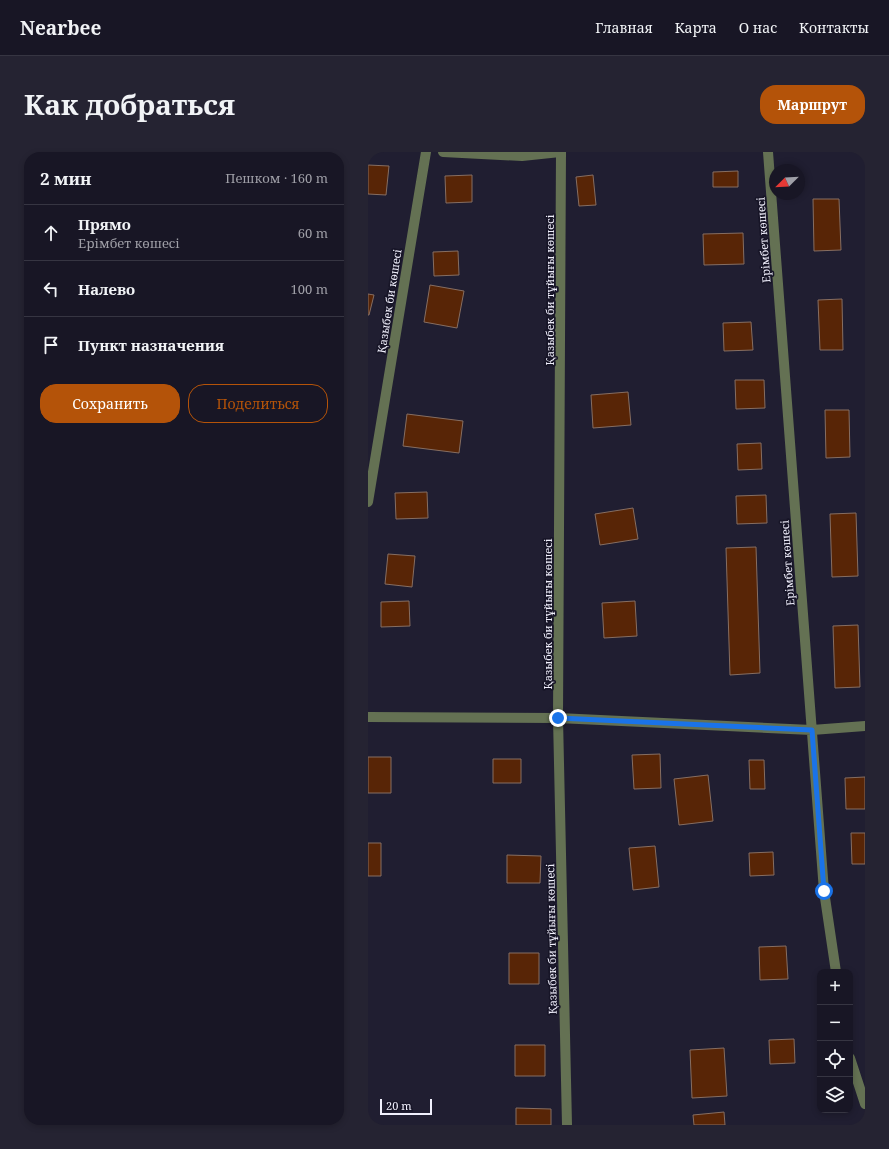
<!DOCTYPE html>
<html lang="ru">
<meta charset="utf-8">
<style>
body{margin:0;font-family:"Noto Serif",serif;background:#252332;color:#f1f3f6}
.controls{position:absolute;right:12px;bottom:12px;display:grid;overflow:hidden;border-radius:8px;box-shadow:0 2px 6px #0003}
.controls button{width:36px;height:36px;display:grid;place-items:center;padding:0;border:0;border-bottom:1px solid #363542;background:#181625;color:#f1f3f6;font:20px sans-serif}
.compass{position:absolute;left:401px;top:12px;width:36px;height:36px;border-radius:50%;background:#181625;box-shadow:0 2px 6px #0003;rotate:246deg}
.scale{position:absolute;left:12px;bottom:10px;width:52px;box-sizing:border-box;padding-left:4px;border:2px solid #f1f0fd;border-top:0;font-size:11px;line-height:14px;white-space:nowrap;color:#f1f0fd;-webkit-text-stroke:3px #171527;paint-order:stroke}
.stop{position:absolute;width:12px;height:12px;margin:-9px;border:3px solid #1a73e8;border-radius:50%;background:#fff}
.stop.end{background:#1a73e8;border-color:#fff;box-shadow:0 1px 4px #0008}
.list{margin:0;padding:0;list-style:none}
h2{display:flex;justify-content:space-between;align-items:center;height:52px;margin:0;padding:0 16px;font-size:17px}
h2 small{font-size:13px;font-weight:400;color:#9f9fa7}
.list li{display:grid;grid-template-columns:26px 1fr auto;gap:12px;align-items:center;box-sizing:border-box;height:56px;padding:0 16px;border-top:1px solid #363542}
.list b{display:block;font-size:15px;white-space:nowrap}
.list p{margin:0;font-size:13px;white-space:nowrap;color:#9f9fa7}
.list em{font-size:13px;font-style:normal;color:#9f9fa7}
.actions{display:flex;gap:8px;padding:12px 16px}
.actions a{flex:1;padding:9px 0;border:1px solid #b45309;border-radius:16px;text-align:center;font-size:14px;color:#b45309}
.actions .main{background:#b45309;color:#fff}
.icon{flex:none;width:22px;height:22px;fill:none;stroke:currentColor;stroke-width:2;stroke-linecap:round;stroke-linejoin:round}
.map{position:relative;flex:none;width:497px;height:973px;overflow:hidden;border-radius:16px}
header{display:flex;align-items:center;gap:24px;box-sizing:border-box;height:56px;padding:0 20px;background:#181625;border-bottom:1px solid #363542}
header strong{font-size:19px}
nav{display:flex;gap:22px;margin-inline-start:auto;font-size:14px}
.intro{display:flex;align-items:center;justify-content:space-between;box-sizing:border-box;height:96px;padding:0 24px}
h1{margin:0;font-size:28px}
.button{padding:10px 18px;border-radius:16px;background:#b45309;color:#fff;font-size:14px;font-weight:700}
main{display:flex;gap:24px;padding:0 24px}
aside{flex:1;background:#181625;border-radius:16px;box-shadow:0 2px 6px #0003}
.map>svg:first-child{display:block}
.building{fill:#582506;stroke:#866e62}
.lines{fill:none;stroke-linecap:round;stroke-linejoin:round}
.street{stroke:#647153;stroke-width:10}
.route{stroke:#1a73e8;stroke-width:5}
.labels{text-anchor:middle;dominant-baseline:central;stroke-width:3.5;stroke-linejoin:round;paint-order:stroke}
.street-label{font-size:11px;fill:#f1f0fd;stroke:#171527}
</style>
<header>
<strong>Nearbee</strong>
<nav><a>Главная</a><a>Карта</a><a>О нас</a><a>Контакты</a></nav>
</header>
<div class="intro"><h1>Как добраться</h1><a class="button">Маршрут</a></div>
<main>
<aside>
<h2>2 мин<small>Пешком · 160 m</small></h2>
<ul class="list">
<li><svg class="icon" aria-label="ahead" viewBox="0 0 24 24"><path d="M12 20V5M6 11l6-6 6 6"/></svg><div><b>Прямо</b><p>Ерімбет көшесі</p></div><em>60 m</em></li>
<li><svg class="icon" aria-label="left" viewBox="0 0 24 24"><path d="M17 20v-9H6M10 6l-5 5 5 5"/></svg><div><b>Налево</b></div><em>100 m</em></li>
<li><svg class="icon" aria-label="arrive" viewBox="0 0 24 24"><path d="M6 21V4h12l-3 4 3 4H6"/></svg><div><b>Пункт назначения</b></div></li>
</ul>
<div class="actions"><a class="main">Сохранить</a><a>Поделиться</a></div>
</aside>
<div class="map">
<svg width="497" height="973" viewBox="0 0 497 973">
<rect width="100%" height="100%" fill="#201e31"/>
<path class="building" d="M0,13L21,14L18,43L0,42Z
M370,19V35H345V20Z
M104,23V50L78,51L77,24Z
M225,23L228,53L211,54L208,25Z
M445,47H471L473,98L446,99Z
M375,81L376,112L336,113L335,82Z
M90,99L91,123L66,124L65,100Z
M62,133L96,139L89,176L56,170Z
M0,142L6,143L1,163H0Z
M474,147L475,198H452L450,148Z
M383,170L385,198L356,199L355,171Z
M367,228H396L397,256L368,257Z
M260,240L263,273L225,276L223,243Z
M457,258H481L482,305L458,306Z
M39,262L95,269L91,301L35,294Z
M393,291L394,317L370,318L369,292Z
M59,340L60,366L28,367L27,341Z
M398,343L399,371L369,372L368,344Z
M265,356L270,387L232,393L227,362Z
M488,361L490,424L464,425L462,362Z
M388,395L392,521L362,523L358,396Z
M20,402L47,404L44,435L17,432Z
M41,449L42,474L13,475V450Z
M267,449L269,484L236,486L234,451Z
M490,473L492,535L467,536L465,474Z
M292,602L293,636L266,637L264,603Z
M0,605H23V641H0Z
M125,607H153V631H125Z
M381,608H396L397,637H382Z
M340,623L345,669L311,673L306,627Z
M497,625V657H478L477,626Z
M483,681H497V712H484Z
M0,691H13V724H0Z
M287,694L291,735L265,738L261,696Z
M405,700L406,723L382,724L381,701Z
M139,703L173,704L172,731H139Z
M418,794L420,827L392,828L391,795Z
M141,801H171V832H141Z
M426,887L427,911L402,912L401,888Z
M147,893H177V924H147Z
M356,896L359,944L324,946L322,898Z
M148,956L183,957V973H148Z
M356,960L357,973H326L325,963Z"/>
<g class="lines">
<path class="street" d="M75,0L154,4L192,0
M193,0L190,566L199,973
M400,0L456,739L468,820
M0,350L58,0
M0,565L190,566L444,578L497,574
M482,906L497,952"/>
</g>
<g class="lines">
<path class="route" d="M190,566L444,578L456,739"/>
</g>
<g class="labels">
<g class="street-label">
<text transform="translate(395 88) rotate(-94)">Ерімбет көшесі</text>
<text transform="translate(181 138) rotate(-90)">Қазыбек би тұйығы көшесі</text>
<text transform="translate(21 149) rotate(-81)">Қазыбек би көшесі</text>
<text transform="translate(419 411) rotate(-94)">Ерімбет көшесі</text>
<text transform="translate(179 462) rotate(-90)">Қазыбек би тұйығы көшесі</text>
<text transform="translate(183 787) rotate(-91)">Қазыбек би тұйығы көшесі</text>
</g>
</g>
</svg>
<div class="controls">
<button>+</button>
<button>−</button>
<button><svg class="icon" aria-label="locate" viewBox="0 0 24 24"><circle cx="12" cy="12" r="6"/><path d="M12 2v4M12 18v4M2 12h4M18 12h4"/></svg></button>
<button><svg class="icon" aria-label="layers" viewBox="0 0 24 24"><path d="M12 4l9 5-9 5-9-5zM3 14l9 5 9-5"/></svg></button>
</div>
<svg class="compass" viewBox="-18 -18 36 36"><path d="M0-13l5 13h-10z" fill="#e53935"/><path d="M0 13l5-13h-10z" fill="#9f9fa7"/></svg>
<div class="scale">20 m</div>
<div class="stop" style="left:456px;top:739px"></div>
<div class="stop end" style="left:190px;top:566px"></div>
</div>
</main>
